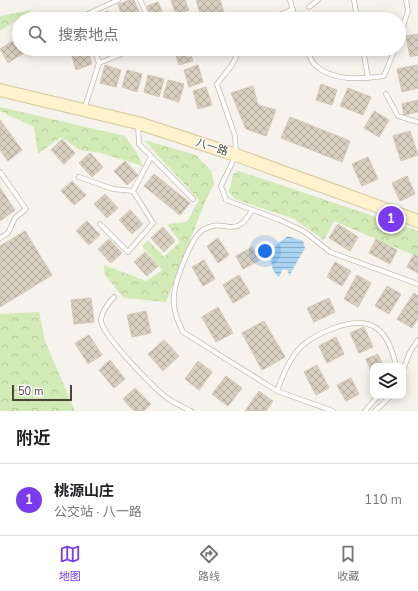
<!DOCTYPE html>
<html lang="zh">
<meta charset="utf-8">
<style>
body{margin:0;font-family:"Nunito Sans","Noto Sans SC",sans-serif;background:#f6f6f6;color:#202124}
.controls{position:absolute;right:12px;bottom:12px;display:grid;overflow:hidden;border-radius:8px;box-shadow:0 2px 10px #0003}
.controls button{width:36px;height:36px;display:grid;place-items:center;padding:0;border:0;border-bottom:1px solid #e0e0e0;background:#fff;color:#202124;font:20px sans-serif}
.scale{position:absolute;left:12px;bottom:10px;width:60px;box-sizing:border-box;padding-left:4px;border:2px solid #4b4439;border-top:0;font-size:11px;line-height:14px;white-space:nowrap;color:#4b4439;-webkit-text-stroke:3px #fff;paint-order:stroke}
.you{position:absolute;left:265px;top:251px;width:14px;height:14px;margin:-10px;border:3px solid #fff;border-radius:50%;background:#1a73e8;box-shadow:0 0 0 6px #1a73e833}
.badge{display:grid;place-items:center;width:26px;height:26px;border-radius:50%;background:#7c3aed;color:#fff;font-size:13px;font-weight:700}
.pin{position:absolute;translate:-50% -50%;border:2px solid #fff;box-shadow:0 1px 4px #0006}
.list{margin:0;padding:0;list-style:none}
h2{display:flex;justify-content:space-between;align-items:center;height:52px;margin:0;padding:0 16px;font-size:17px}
h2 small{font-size:13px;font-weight:400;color:#757577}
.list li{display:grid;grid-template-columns:26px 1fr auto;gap:12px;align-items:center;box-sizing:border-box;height:72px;padding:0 16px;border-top:1px solid #e0e0e0}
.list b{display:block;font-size:15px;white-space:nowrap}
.list p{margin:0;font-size:13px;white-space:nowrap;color:#757577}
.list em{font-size:13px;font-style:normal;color:#757577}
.icon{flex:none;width:22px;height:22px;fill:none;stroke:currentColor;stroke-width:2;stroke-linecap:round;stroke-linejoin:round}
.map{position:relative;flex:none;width:418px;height:411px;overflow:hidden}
.search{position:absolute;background:#fff;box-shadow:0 2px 10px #0003;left:12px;right:12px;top:12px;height:44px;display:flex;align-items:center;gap:10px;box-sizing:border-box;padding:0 14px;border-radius:22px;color:#757577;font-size:15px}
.sheet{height:124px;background:#fff}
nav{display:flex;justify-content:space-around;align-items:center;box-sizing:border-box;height:56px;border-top:1px solid #e0e0e0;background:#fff;font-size:11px;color:#757577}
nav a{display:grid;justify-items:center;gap:2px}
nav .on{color:#7c3aed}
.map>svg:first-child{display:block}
.forest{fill:url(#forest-crowns)}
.water{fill:url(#water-rules)}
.building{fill:url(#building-cross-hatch);stroke:#d3c7b4}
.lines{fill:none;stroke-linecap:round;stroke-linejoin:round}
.service-casing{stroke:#c2bbae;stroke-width:5.5}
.secondary-casing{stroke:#d6c79b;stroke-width:14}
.service{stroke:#fff;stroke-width:4}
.secondary{stroke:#fff3cd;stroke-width:12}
.labels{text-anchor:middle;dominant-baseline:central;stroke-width:3;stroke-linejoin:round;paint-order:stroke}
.street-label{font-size:11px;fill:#4b4439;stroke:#fff}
</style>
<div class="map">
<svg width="418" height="411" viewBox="0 0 418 411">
<defs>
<pattern id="forest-crowns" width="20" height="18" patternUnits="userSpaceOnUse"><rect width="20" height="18" fill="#d2eab5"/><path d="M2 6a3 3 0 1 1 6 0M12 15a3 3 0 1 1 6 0" fill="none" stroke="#b6ca9c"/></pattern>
<pattern id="water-rules" width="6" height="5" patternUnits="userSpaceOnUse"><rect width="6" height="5" fill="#a9d4f2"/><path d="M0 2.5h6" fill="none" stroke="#8caec5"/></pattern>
<pattern id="building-cross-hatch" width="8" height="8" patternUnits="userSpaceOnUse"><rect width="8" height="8" fill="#d8cfc1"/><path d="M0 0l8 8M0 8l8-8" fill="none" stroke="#b1aa9e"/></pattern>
</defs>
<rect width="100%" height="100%" fill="#f6f3ec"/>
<path class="forest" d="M32,10L0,31V16Z
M0,107L125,136L138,155L143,166L100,153L80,150L61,137L38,154L34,127L0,111Z
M144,140L196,155L211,171L214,184L205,202L166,302L124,298L105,275L104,265L146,281L162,270L142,246L148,240L164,257L180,242L167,224L187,222L199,200Z
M239,171L418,231V257L334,221L324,240L294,219L235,199L229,192L233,174Z
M39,312L45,341L75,411H0V314Z"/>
<path class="water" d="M288,236L303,241L305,248L289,276L288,270L283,269L279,277C270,271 269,256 275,247C278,243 284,239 288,236Z"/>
<path class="building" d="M130,0H134L140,15L123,19L118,4Z
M171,0H185L189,10L176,15Z
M196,0H220L226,19H202Z
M158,2L165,18L152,19L147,6Z
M108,11L111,19H93L92,17Z
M418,34V55L410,57L406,36Z
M19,37V49H30L8,63L0,49Z
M82,49H87L92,64L76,70L71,53Z
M104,49H123V50L107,56Z
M174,49H189L193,61L179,65Z
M105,65L121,70L116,87L100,83Z
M198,65L203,82L189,87L184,70Z
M417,65L418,88L402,92L397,69Z
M127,70L142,74L137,92L122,87Z
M148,75L164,79L159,97L144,92Z
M168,80L184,84L179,102L163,97Z
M321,84L337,90L332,105L316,100Z
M253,86L258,105L276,110L266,136L246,129L231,93Z
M206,87L212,105L198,109L193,91Z
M348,88L371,97L363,115L340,106Z
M418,100V112L404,115L402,104Z
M374,111L389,120L379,137L364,128Z
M290,117L350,141L342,162L281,138Z
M0,120L22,150L8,161L0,150Z
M410,131L418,155L401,161L393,136Z
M62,139L75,153L64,164L51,150Z
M90,153L103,167L92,177L79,163Z
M368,157L378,179L362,186L352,164Z
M125,161L138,175L127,185L114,171Z
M154,174L190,203L180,215L144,186Z
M407,176L415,194L400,201L392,183Z
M72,181L86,195L74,205L61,191Z
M0,188L15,210L0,221Z
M105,194L118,208L107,218L94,204Z
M130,210L143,224L132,234L119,220Z
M87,221L100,235L89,245L76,231Z
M338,224L358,237L350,251L329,238Z
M163,227L175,241L164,252L151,238Z
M25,231L52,275L0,307V246Z
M218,238L229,255L218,263L207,246Z
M109,239L122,253L111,263L98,249Z
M376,239L397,250L390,264L369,253Z
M252,247L260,260L243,269L236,256Z
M145,252L158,266L147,276L134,262Z
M414,254L418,257V273L407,267Z
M204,260L215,279L203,286L192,267Z
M335,262L351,271L342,286L327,277Z
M239,275L250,293L233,303L223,285Z
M357,275L371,283L358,307L344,299Z
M387,286L401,294L389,314L375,306Z
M414,293L418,296V318L412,328L397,319Z
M91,298L94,322L74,324L71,300Z
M329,298L335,312L314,322L307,308Z
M218,307L233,333L216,342L202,317Z
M146,311L151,333L132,337L127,315Z
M264,321L285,357L262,370L242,333Z
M364,327L373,347L359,353L350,333Z
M89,335L102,355L88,364L75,343Z
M336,337L344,354L327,363L319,346Z
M164,340L179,356L163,371L148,354Z
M378,354L383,366H373V376L366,359Z
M110,360L125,379L114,388L99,370Z
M198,361L212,372L199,390L185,379Z
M317,365L329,388L316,395L304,372Z
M226,376L242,388L228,406L212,394Z
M351,378L359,394L346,401L337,385Z
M135,388L151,404L144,411H134L123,399Z
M259,391L273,401L266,411H245Z"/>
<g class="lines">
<g class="service-casing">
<path id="service" d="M140,0L149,19
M290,0L295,19
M354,0L357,19
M309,7L318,0
M82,19L81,17L118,0
M270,19L293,9
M399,38L408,11L406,0
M240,49L232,65L217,84L235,136L236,155L221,186L226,200L280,220L305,232L330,252L418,284
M306,49C309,54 311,61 315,65C333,82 362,79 384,76L395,49
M363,49L368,78
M99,63L134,49
M386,94L398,116L418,122
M84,110L99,63L94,49
M138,125L139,144L193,199
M0,172L26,209L15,218L8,233L0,238
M79,177L113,189L133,191
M252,210C235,242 225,216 203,230C191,237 174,283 174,297C173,310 177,320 183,332L277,391L333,411
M100,224L128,252L153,223L133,191L151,157
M114,297C108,303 101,313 101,321C103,336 154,388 167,398C174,403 183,407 191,411
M403,370L410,352L418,340
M277,391C283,375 290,357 302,346C311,338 323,332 334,328C372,314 388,329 396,366
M365,411L378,396
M375,411L391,396"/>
</g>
<g class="secondary-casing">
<path id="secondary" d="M0,90L138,123L236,155L418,221"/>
</g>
<use href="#service" class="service"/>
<use href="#secondary" class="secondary"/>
</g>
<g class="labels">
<g class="street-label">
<text transform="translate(212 147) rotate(18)">八一路</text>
</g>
</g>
</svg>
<div class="controls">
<button><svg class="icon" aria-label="layers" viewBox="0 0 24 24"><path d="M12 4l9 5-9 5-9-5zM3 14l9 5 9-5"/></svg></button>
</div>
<div class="scale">50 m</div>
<div class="you"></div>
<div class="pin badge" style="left:391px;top:219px">1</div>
<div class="search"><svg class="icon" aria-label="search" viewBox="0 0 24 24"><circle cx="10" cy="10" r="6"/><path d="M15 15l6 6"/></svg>搜索地点</div>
</div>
<section class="sheet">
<h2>附近<small></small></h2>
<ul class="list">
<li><span class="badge">1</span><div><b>桃源山庄</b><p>公交站 · 八一路</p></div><em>110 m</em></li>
</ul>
</section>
<nav>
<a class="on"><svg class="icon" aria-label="map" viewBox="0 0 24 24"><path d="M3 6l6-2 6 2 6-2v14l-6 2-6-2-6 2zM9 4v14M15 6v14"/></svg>地图</a>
<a><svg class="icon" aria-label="directions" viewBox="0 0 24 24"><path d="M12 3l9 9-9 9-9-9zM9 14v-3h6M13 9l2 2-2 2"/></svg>路线</a>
<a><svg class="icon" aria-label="saved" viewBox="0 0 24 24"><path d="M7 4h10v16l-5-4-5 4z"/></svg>收藏</a>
</nav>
